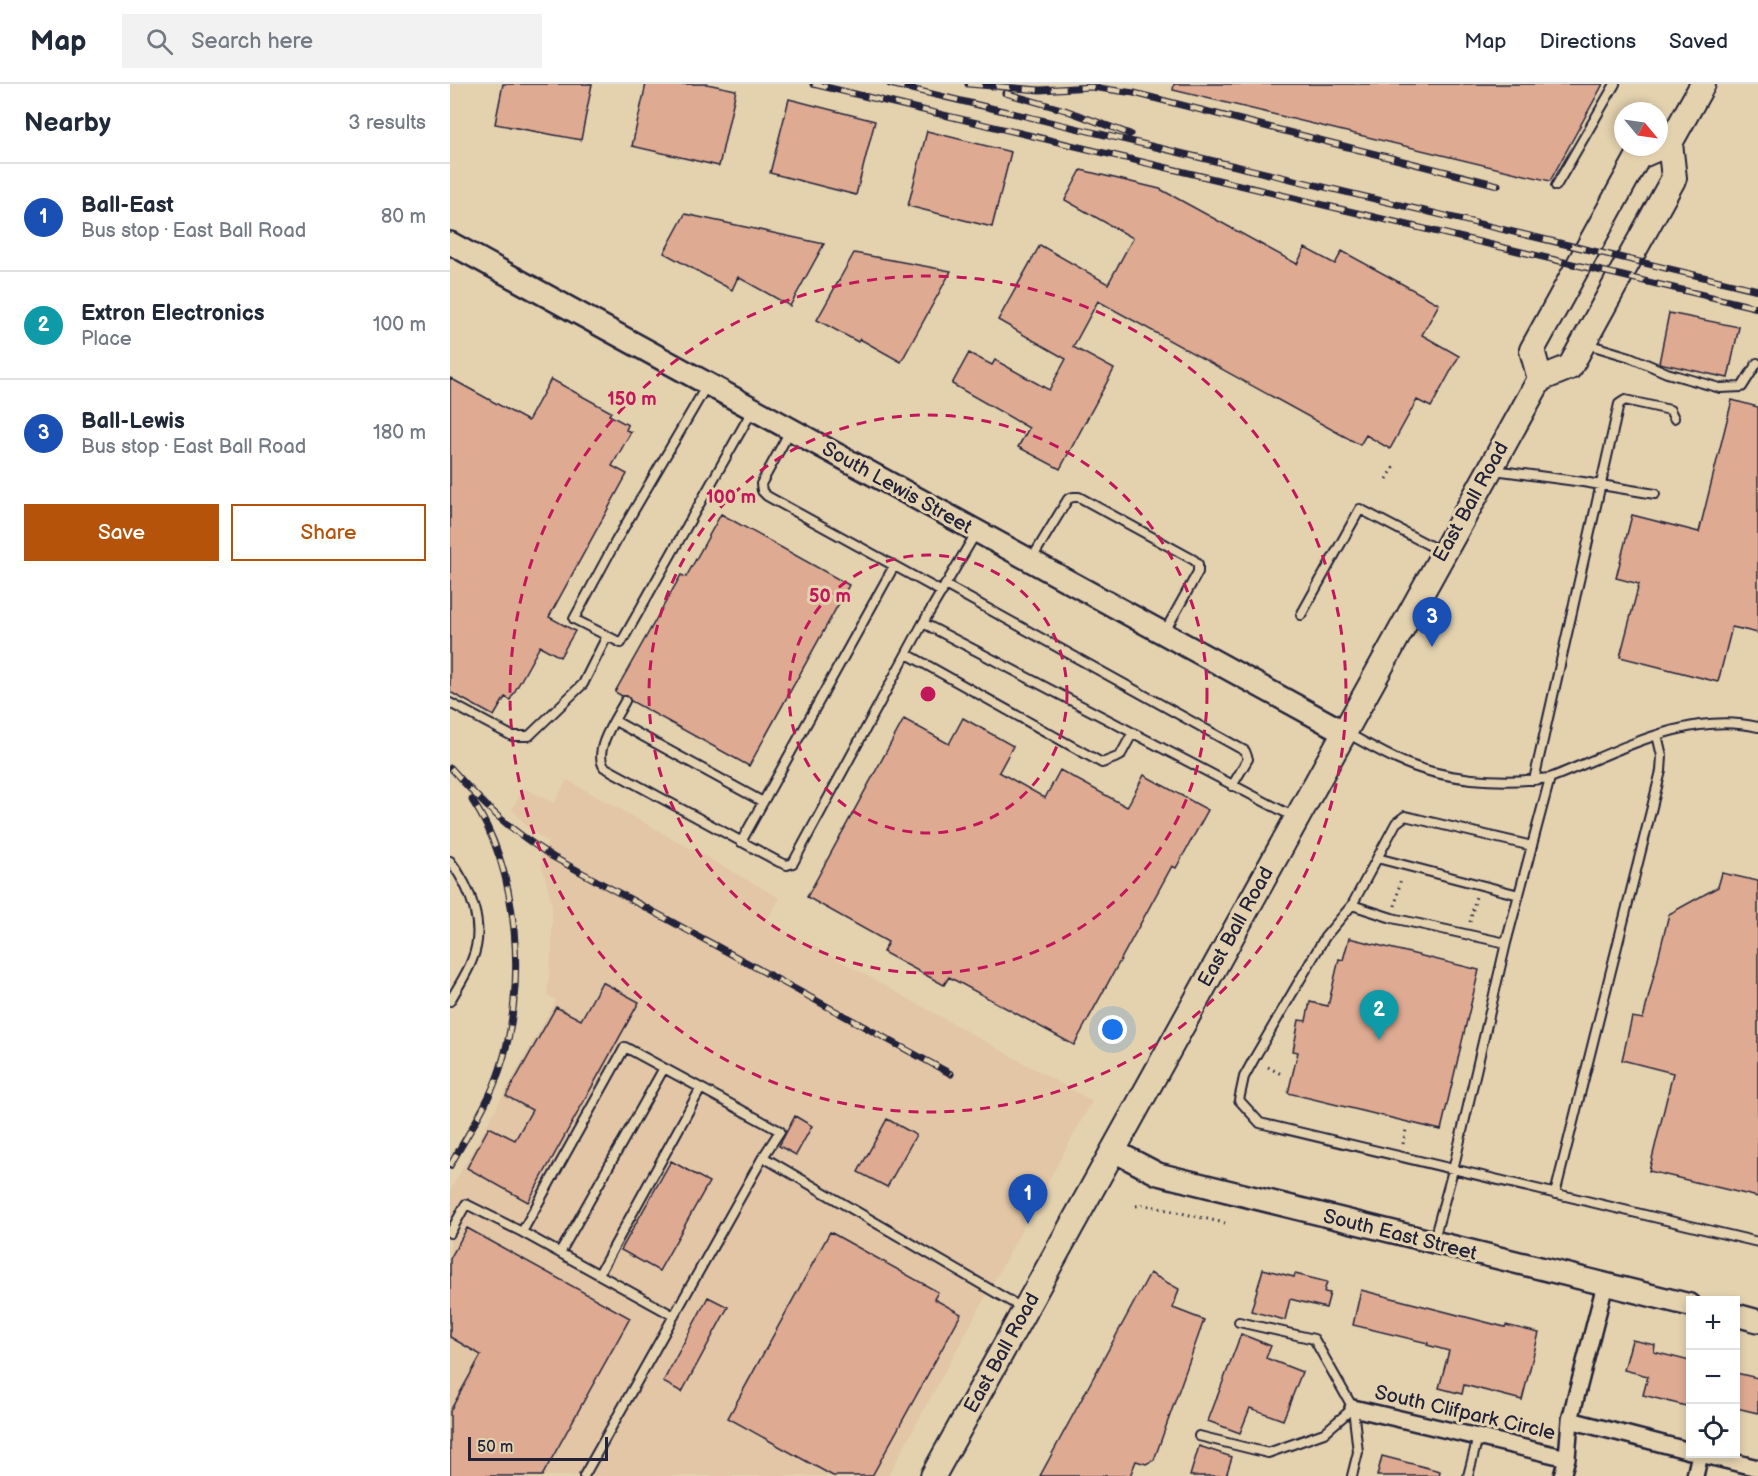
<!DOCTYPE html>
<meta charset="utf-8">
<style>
body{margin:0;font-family:"Balsamiq Sans",sans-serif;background:#f2f2f3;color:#1f2937}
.controls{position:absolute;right:18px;bottom:18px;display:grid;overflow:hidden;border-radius:0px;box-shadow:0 3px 9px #0003}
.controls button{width:54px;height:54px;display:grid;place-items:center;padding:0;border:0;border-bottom:2px solid #e0e1e3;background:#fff;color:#1f2937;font:30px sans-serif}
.compass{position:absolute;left:1164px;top:18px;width:54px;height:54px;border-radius:50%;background:#fff;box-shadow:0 3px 9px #0003;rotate:119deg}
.scale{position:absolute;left:18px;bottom:15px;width:140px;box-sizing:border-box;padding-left:6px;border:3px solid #22223b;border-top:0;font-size:16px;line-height:21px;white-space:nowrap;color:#22223b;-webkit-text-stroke:4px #e4d2af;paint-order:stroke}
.you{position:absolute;left:663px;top:946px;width:21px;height:21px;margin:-15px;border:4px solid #fff;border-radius:50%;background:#1a73e8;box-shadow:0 0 0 9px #1a73e833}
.badge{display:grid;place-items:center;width:39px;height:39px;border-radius:50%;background:#b45309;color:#fff;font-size:20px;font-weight:700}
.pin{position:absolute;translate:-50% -50px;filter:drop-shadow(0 2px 3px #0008)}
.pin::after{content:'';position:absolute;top:32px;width:21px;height:18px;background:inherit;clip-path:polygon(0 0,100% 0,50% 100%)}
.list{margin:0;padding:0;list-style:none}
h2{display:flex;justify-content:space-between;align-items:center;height:78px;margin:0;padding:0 24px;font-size:26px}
h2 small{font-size:20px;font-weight:400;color:#747a83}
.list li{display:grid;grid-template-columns:39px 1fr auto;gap:18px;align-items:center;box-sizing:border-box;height:108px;padding:0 24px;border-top:2px solid #e0e1e3}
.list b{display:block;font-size:22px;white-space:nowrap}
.list p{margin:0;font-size:20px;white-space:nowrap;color:#747a83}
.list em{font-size:20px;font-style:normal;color:#747a83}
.actions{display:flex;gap:12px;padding:18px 24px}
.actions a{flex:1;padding:14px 0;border:2px solid #b45309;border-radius:0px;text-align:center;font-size:21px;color:#b45309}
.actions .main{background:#b45309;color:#fff}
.icon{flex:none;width:33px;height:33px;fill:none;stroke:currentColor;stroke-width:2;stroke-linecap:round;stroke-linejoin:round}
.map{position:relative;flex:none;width:1308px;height:1392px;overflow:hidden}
header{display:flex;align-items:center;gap:36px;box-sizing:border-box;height:84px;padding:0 30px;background:#fff;border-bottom:2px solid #e0e1e3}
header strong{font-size:28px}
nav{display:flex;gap:33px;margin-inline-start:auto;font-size:21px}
.search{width:420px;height:54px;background:#f2f2f3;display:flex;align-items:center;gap:15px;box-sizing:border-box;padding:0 21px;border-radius:0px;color:#747a83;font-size:22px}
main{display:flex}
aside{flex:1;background:#fff}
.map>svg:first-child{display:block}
.built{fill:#e2c6a6}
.building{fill:#deaa92;stroke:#22223b;stroke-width:1.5}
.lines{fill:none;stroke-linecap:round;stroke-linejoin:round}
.lane-casing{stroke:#22223b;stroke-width:12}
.street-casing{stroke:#22223b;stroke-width:20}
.secondary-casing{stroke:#22223b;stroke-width:26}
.primary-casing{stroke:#22223b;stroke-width:28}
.path{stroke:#22223b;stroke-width:3;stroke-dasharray:1.5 4.5;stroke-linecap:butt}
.lane{stroke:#e4d2af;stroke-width:8}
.street{stroke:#e4d2af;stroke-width:15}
.secondary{stroke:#e4d2af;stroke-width:21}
.primary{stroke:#e4d2af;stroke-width:24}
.rail-casing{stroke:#22223b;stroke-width:7}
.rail{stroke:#e4d2af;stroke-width:4.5;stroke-dasharray:14;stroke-linecap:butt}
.ring{fill:none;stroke:#c2185b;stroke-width:3;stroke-dasharray:10 8}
.labels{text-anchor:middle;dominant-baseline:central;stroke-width:6;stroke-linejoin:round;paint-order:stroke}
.street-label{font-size:20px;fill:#22223b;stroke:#e4d2af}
.centre{fill:#c2185b;stroke:#e4d2af;stroke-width:3}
.ring-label{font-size:18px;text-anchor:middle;font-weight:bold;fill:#c2185b;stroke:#e4d2af;stroke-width:6;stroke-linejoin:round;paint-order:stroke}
</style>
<header>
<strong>Map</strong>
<div class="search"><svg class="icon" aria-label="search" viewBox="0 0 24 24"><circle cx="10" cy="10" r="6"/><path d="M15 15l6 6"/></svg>Search here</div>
<nav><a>Map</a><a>Directions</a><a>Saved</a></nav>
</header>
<main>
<aside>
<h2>Nearby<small>3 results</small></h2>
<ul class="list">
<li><span class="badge" style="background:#1a4fb4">1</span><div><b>Ball-East</b><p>Bus stop · East Ball Road</p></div><em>80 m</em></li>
<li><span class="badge" style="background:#0f9aa8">2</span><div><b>Extron Electronics</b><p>Place</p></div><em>100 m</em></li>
<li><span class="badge" style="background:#1a4fb4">3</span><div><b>Ball-Lewis</b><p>Bus stop · East Ball Road</p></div><em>180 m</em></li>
</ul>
<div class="actions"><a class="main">Save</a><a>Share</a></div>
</aside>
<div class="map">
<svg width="1308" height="1392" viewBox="0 0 1308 1392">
<rect width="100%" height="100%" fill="#e4d2af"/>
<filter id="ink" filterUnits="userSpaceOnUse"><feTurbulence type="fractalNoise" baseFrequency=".0167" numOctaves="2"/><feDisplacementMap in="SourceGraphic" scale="12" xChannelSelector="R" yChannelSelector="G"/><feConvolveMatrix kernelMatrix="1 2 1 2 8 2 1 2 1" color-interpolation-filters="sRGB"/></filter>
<g filter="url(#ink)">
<path class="built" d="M117,696L330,814L317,836L642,1017L438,1392H0V1107L106,916L97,911L102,863V821L90,773L98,758L77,743L62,725L74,704L104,719Z"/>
<path class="building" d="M53,0H142L131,56L45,40Z
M196,0H257L286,6L269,82L182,62Z
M724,0H1153L1100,97L723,6Z
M339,15L425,37L406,111L320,89Z
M477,47L561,68L542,143L458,122Z
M631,86L710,105L847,180L855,164L885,180L892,167L989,220L972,251L1009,272L981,323L967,316L940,365L916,351L910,361L648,217L623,263L664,285L610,385L568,363L579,344L502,300L519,269L542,281L545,276L599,306L616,275L548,236L590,161L658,200L683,154L615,116Z
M235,130L314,147L374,160L340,222L288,193L282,206L214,169Z
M404,169L501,187L451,278L410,255L408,258L367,236Z
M1219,229L1289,243L1278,294L1209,279Z
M0,294L78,337L101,295L161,328L159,331L178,341L176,346L181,348L162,382L177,390L99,533L125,547L110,573L90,562L60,616L55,613L44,632L0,608Z
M1282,316L1308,323V549L1282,543L1268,598L1170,573L1189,500L1166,494L1182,431L1249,448Z
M271,430L399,501L299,682L181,617L177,612H172L165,608L231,491L236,493Z
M513,634L563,662L549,688L595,714L610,686L677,723L694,691L758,726L726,784L722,782L624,961L499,893L494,901L433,868L438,858L357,813L454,635L499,660Z
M1272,789L1308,797V1113L1199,1087L1223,989L1172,976L1182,933L1193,935L1219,830L1268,803Z
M899,854L1029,886L991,1046L838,1009L848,968L843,967L849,936L856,937L860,918L878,922L889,875L893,876Z
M152,898L189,918L78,1118L17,1084L39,1043L65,1056L82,1026L56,1012L106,923L131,936Z
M345,1032L362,1042L346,1071L329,1062Z
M437,1035L466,1051L437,1103L408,1088Z
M221,1077L259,1098L209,1187L171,1166Z
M17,1144L180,1234L92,1392H0V1327L31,1271L0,1253V1175Z
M380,1148L488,1208L484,1215L511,1230L422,1392H383L278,1334Z
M813,1185L844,1193L845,1190L877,1198L874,1208L880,1209L876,1224L840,1215L835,1236L801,1227Z
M700,1189L729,1205L723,1224L754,1236L704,1376L696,1380L686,1377L680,1392H590Z
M911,1206L1055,1243L1056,1241L1089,1249L1072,1316L1014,1301L1012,1310L989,1304L999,1267L977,1261L978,1259L903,1241Z
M258,1213L278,1223L232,1308L213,1298Z
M791,1250L821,1262L816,1274L852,1288L833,1336L800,1324L790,1349L758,1337Z
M1182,1256L1205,1261L1204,1268L1240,1277V1323L1193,1311L1198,1292L1174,1286Z
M1286,1289L1308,1294V1329L1286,1324Z
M749,1362L782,1373L776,1392H740Z
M932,1372L990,1387L989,1392H927Z"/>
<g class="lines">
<g class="lane-casing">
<path id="lane" d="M1106,102L1165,0
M1137,260L1180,273L1217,289L1270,304L1292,303L1307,279
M257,301L166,457L124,535L171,559L302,327
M340,347L311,400L312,407L317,412L492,508
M1044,386L1133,398L1205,410
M581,476L618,415L623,413H629L744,476L748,480V488L714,549
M495,501L795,667L798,675L782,702
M851,531L910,425L992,468
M473,539L844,733
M457,570L652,679L670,672L682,650
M175,617C166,634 143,666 154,683L329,778L337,781L343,779L473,539L526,449
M0,619L62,652H79L133,600L157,552
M165,637L313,718
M897,649C913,658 929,667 946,675C993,697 1050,700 1100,694C1165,669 1237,626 1308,643
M1084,696L1169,320L1175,316L1220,326L1224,334
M291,758L444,482
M927,774L1069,811
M0,777C21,804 36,843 22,876C17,890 7,904 0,917
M902,821L946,739L955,732L1082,762
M1056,859L942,834L902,821L875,853L805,973L794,993L789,1016L810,1039L1308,1158
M1105,1110L1211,687L1212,672L1207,651
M72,1148L224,1232
M0,1149L16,1120L72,1148L175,963L330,1047L313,1073L572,1224
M984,1155L1003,1086L1056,859L1100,694
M110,1169L214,984
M149,1190L251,1004
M789,1238L864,1255L903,1324L908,1368L902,1392
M749,1352L818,1369L874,1349L903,1324
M134,1392L313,1073
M1018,1392L1028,1353"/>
</g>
<g class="street-casing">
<path id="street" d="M903,1324L1117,1374
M1120,1336L1240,1367
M1112,1392L1117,1374L1120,1336L1155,1201
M1245,1392L1250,1370L1308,1384"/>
</g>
<g class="secondary-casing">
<path id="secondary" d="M0,159L894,648
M664,1067L708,1090L1240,1221
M1286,1231L1308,1237"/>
</g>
<g class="primary-casing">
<path id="primary" d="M1090,295L1082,266L1188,73L1220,59
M483,1392L1090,295L1120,283L1170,192L1224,94L1220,59L1253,0"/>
</g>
<path class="path" d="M937,395L944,383
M945,822L951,794
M1020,838L1026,812
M818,983L831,990
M953,1060L956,1046L955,1045
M686,1122L696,1121L775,1139"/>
<use href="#lane" class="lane"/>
<use href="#street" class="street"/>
<use href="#secondary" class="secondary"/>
<use href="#primary" class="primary"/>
<g class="rail-casing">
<path id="rail" d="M363,0L1308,224
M440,0L1308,206
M518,0L590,6L641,3L684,9L1048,101
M555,9L615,26L680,50
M1,684C35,723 59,745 103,773L501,990
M0,1082C17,1051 39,1019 50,985C77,904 70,788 22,716"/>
</g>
<use href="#rail" class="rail"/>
</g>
</g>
<g class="ring">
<circle cx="478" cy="610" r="139"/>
<circle cx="478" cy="610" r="279"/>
<circle cx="478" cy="610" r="418"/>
</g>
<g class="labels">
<g class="street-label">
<text transform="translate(447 404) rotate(29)">South Lewis Street</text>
<text transform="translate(1021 418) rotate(-61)">East Ball Road</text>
<text transform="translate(786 843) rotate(-61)">East Ball Road</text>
<text transform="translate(950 1151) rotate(14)">South East Street</text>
<text transform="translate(552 1269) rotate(-61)">East Ball Road</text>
<text transform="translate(1015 1329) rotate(13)">South Clifpark Circle</text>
</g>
</g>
<circle cx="478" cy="610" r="9" class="centre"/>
<g class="ring-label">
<text x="182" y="321">150 m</text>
<text x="281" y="419">100 m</text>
<text x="380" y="518">50 m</text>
</g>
</svg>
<div class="controls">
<button>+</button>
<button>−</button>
<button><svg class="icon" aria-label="locate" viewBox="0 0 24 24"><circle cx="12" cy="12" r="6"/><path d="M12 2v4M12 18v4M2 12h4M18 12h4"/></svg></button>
</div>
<svg class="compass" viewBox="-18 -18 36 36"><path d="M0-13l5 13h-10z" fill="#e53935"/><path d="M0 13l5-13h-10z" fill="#747a83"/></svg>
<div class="scale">50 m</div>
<div class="you"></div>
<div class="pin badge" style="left:578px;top:1140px;background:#1a4fb4">1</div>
<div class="pin badge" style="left:929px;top:956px;background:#0f9aa8">2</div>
<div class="pin badge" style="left:982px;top:563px;background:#1a4fb4">3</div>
</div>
</main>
